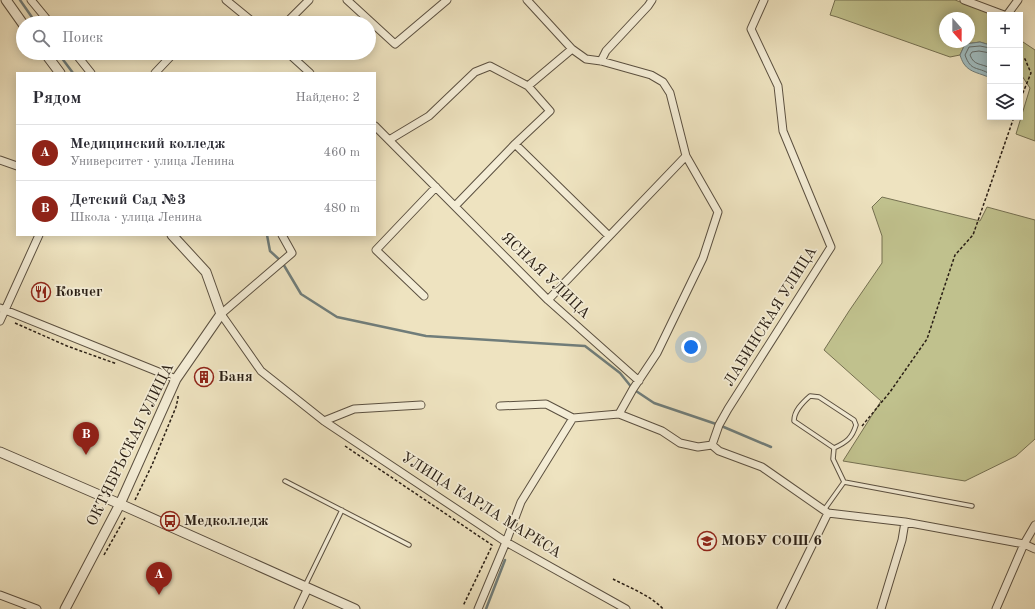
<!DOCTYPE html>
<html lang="ru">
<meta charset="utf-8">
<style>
body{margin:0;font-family:"Old Standard TT",serif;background:#f7f7f7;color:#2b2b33}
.controls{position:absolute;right:12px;top:12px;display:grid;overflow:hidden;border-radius:0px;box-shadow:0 2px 10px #0003}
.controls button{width:36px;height:36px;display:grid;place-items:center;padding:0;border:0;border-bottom:1px solid #e1e1e2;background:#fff;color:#2b2b33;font:20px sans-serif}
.compass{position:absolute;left:939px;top:12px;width:36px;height:36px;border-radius:50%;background:#fff;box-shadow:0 2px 10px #0003;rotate:159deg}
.you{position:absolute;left:691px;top:347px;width:14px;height:14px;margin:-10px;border:3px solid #fff;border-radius:50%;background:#1a73e8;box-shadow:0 0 0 6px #1a73e833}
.badge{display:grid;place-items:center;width:26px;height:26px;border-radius:50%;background:#8f2418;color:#fff;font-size:13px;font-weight:700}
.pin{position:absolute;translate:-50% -33px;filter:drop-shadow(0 1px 2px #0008)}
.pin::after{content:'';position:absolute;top:21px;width:14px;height:12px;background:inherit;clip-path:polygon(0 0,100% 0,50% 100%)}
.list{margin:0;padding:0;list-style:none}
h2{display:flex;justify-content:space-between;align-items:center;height:52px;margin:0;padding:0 16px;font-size:17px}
h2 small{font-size:13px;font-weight:400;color:#7c7c81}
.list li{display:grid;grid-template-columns:26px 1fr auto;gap:12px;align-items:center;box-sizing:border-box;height:56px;padding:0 16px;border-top:1px solid #e1e1e2}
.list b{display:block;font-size:15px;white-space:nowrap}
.list p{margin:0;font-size:13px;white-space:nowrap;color:#7c7c81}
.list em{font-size:13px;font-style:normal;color:#7c7c81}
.icon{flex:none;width:22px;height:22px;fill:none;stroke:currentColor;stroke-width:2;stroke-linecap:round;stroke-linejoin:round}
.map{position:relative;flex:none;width:1035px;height:609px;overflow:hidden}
.search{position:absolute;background:#fff;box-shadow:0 2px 10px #0003;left:16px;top:16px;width:360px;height:44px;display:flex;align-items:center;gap:10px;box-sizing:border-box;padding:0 14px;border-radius:22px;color:#7c7c81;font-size:15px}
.panel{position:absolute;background:#fff;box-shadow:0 2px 10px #0003;left:16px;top:72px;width:360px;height:164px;border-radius:0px}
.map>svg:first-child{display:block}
.green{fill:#c0c18d;stroke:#757051;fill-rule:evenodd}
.water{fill:#9fbbbe;stroke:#707d7a}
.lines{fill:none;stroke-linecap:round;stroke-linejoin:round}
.shore{stroke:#646d6a;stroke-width:1}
.stream{stroke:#707d7a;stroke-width:2.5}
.service-casing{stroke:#5b5040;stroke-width:5.5}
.minor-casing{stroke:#5b5040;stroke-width:9}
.tertiary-casing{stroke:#5b5040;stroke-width:11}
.path{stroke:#2a1f15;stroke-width:1.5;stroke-dasharray:3 2;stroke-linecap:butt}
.service{stroke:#f4edd6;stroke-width:3.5}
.minor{stroke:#f4edd6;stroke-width:7}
.tertiary{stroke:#f4edd6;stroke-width:9}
.labels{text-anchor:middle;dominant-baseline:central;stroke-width:3.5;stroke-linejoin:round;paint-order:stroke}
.street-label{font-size:15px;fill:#2a1f15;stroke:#f4edd6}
.poi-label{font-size:15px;font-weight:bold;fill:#2a1f15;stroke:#f4edd6;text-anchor:start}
</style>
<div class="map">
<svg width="1035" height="609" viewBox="0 0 1035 609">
<rect width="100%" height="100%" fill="#eee3c0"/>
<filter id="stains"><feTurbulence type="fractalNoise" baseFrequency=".005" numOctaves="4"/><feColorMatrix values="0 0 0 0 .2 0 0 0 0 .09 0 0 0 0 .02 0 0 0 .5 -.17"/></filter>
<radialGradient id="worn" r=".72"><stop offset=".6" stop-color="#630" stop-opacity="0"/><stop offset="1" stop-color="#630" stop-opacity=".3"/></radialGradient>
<path class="green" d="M835,0H955L995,15H990V45L980,42L965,44L960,55L950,57L837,17L830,15ZM945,18H969V42H945Z
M1020,40L1035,50V141L1016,134L1030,88L1020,73Z
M882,197L980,221L987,207L1035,220V439L1016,456L965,481L843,461L881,401L824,350L849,311L882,263V236L872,207Z"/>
<path class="water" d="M980,42L990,45V78C981,73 970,73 964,64C962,61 961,58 960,55L965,44Z"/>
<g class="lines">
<path class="shore" d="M990,48L980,46L969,47L965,55C971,72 977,66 990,74
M990,53L979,51L972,52L970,55C974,66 981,63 990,68"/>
<path class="stream" d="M20,0L36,23
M58,53L73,73
M267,235L270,251L282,262L301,294L337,317L426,336L585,346L620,373L633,389L654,403L719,425L771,447
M486,609L505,560"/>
<g class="service-casing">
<path id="service" d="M810,396L819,397L854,420L856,425C852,438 847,442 834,448L794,421C794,411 802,403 810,396Z
M834,448L833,459L844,482L972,506
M285,481L409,545
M824,510L844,482
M305,586L342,510"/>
</g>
<g class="minor-casing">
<path id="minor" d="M31,0L50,23
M226,0L254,23
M347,0L395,44L447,0
M527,0L572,49L586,59L601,61L651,75L663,82L670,93L686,156L718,212L703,258L657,353L633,389L619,414
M964,0L1004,15
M1007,15L1018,0
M286,23L309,0
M75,53L91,73
M288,53L310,73
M601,61L606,51L648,6L652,0
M155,73L171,56
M528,86L572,49
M375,126L548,300L639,381
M389,140L429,116L475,72L490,66L528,86L550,111L515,144L458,203
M515,144L609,236
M0,160L17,166
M282,235L292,253L221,314L261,371L324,421L506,542L626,609
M424,296L376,250L436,187
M548,300L686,156
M0,308L176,379
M0,321L39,235
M500,406L546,404L573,418L619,414L662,431L680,443L698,447L712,445L719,451L762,467L828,513L905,522L1024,544L1035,549
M324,421L354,409L421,405
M712,445L719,425L728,409L831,247L783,131L778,86L751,29L764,0
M0,595L37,609
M298,609L308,588
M478,609L506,542L521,502L573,418
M781,609L828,513
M881,609L902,540L905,522
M996,609L1024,544L1035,525"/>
</g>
<g class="tertiary-casing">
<path id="tertiary" d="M6,0L23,24
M45,53L60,73
M0,452L120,504L355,609
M65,609L120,504L176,379L221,314L206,272L172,235"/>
</g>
<path class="path" d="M1020,56L1025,59L1031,73L1020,100
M15,323L67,346L117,364
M862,426L890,392L927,339L955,255L973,235L1014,117
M345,446L492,545L491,548L463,606
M135,500L152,465L176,407L178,398V396
M104,555L126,516
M613,579C628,587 652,596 663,609"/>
<use href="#service" class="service"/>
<use href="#minor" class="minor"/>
<use href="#tertiary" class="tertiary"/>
</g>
<defs>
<g id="restaurant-ring" transform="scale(1)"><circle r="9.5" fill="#f4edd6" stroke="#8f2418" stroke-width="1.5"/><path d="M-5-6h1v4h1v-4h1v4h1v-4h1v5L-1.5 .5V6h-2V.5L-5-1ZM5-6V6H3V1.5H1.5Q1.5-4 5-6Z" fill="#8f2418"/></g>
<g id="building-ring" transform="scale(1)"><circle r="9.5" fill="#f4edd6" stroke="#8f2418" stroke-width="1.5"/><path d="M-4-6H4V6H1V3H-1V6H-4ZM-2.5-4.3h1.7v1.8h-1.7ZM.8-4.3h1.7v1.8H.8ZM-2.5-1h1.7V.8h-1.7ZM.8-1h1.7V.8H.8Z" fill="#8f2418"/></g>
<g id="bus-ring" transform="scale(1)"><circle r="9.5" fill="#f4edd6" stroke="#8f2418" stroke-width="1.5"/><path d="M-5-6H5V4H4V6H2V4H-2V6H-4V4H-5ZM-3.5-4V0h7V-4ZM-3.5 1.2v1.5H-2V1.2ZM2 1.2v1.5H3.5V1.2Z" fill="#8f2418"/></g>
<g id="school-ring" transform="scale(1)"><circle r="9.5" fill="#f4edd6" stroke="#8f2418" stroke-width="1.5"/><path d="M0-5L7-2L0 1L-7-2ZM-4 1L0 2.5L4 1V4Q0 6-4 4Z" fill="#8f2418"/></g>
</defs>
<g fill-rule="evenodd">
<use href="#restaurant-ring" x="41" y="292"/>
<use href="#building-ring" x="204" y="377"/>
<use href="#bus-ring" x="170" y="521"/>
<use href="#school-ring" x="707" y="541"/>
</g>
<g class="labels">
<g class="street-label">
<text transform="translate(545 276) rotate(44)">ЯСНАЯ УЛИЦА</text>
<text transform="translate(771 317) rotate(-58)">ЛАБИНСКАЯ УЛИЦА</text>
<text transform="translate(131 445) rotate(-64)">ОКТЯБРЬСКАЯ УЛИЦА</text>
<text transform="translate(481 506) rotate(32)">УЛИЦА КАРЛА МАРКСА</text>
</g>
<g class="poi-label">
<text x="55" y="292">Ковчег</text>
<text x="218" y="377">Баня</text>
<text x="184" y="521">Медколледж</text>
<text x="721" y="541">МОБУ СОШ 6</text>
</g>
</g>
<rect width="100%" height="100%" filter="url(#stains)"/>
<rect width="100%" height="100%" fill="url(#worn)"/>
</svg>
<div class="controls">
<button>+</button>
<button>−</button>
<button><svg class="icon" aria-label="layers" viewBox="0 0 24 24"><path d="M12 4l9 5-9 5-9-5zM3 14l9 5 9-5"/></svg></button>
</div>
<svg class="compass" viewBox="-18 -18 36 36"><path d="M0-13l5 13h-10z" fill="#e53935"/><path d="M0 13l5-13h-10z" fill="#7c7c81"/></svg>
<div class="you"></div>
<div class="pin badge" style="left:159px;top:595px">A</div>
<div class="pin badge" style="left:86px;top:455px">B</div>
<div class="search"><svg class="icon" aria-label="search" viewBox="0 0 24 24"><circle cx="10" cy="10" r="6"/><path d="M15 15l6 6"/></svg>Поиск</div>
<section class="panel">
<h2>Рядом<small>Найдено: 2</small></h2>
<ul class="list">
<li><span class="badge">A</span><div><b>Медицинский колледж</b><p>Университет · улица Ленина</p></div><em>460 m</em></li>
<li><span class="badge">B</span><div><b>Детский Сад №3</b><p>Школа · улица Ленина</p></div><em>480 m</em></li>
</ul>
</section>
</div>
